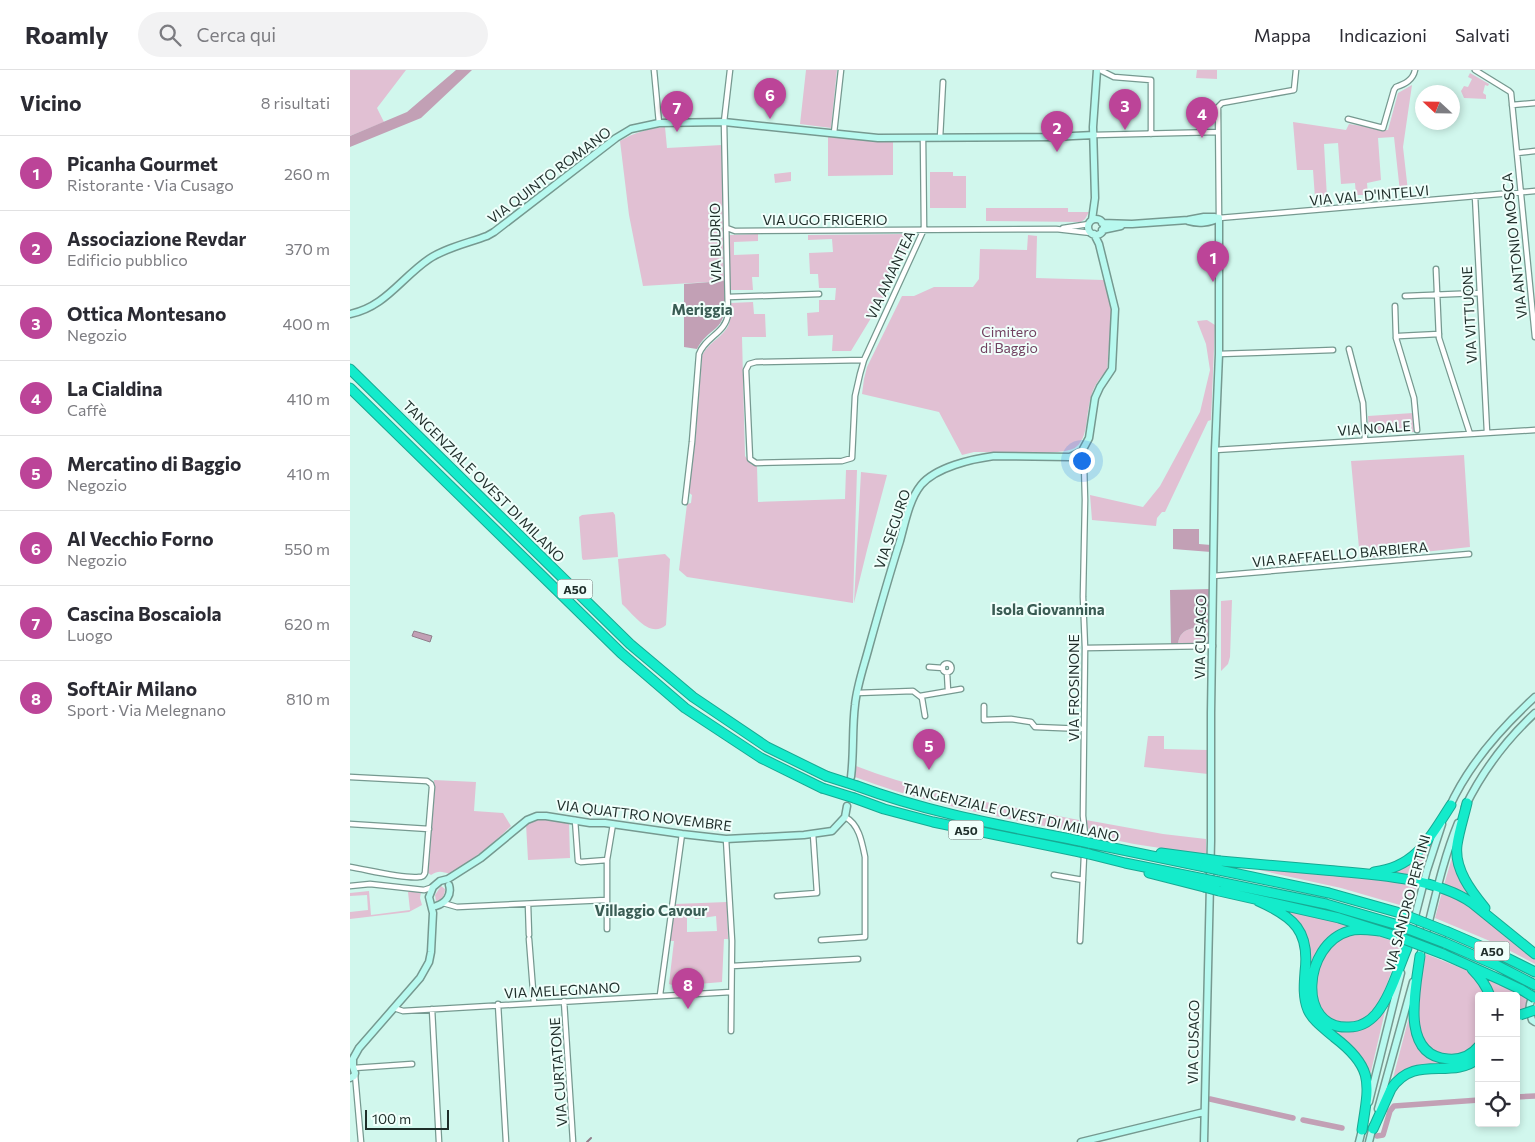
<!DOCTYPE html>
<html lang="it">
<meta charset="utf-8">
<style>
body{margin:0;font-family:Commissioner,sans-serif;background:#f2f2f3;color:#2b2b33}
.controls{position:absolute;right:15px;bottom:15px;display:grid;overflow:hidden;border-radius:5px;box-shadow:0 2px 8px #0003}
.controls button{width:45px;height:45px;display:grid;place-items:center;padding:0;border:0;border-bottom:1px solid #e1e1e2;background:#fff;color:#2b2b33;font:25px sans-serif}
.compass{position:absolute;left:1065px;top:15px;width:45px;height:45px;border-radius:50%;background:#fff;box-shadow:0 2px 8px #0003;rotate:292deg}
.scale{position:absolute;left:15px;bottom:12px;width:84px;box-sizing:border-box;padding-left:5px;border:2px solid #1f2e2a;border-top:0;font-size:14px;line-height:18px;white-space:nowrap;color:#1f2e2a;-webkit-text-stroke:4px #f0fffb;paint-order:stroke}
.you{position:absolute;left:731px;top:390px;width:18px;height:18px;margin:-12px;border:4px solid #fff;border-radius:50%;background:#1a73e8;box-shadow:0 0 0 8px #1a73e833}
.badge{display:grid;place-items:center;width:32px;height:32px;border-radius:50%;background:#bc4498;color:#fff;font-size:16px;font-weight:700}
.pin{position:absolute;translate:-50% -41px;filter:drop-shadow(0 1px 2px #0008)}
.pin::after{content:'';position:absolute;top:26px;width:18px;height:15px;background:inherit;clip-path:polygon(0 0,100% 0,50% 100%)}
.list{margin:0;padding:0;list-style:none}
h2{display:flex;justify-content:space-between;align-items:center;height:65px;margin:0;padding:0 20px;font-size:21px}
h2 small{font-size:16px;font-weight:400;color:#7c7c81}
.list li{display:grid;grid-template-columns:32px 1fr auto;gap:15px;align-items:center;box-sizing:border-box;height:75px;padding:0 20px;border-top:1px solid #e1e1e2}
.list b{display:block;font-size:19px;white-space:nowrap}
.list p{margin:0;font-size:16px;white-space:nowrap;color:#7c7c81}
.list em{font-size:16px;font-style:normal;color:#7c7c81}
.icon{flex:none;width:28px;height:28px;fill:none;stroke:currentColor;stroke-width:2;stroke-linecap:round;stroke-linejoin:round}
.map{position:relative;flex:none;width:1185px;height:1072px;overflow:hidden}
header{display:flex;align-items:center;gap:30px;box-sizing:border-box;height:70px;padding:0 25px;background:#fff;border-bottom:1px solid #e1e1e2}
header strong{font-size:24px}
nav{display:flex;gap:28px;margin-inline-start:auto;font-size:18px}
.search{width:350px;height:45px;background:#f2f2f3;display:flex;align-items:center;gap:12px;box-sizing:border-box;padding:0 18px;border-radius:28px;color:#7c7c81;font-size:19px}
main{display:flex}
aside{flex:1;background:#fff}
.map>svg:first-child{display:block}
.green{fill:#e1c0d3;fill-rule:evenodd}
.forest{fill:#c2a0b5}
.water{fill:#c2a0b5;stroke:#917e8b}
.lines{fill:none;stroke-linecap:round;stroke-linejoin:round}
.stream{stroke:#917e8b;stroke-width:2}
.canal{stroke:#c2a0b5;stroke-width:5.5}
.street-casing{stroke:#769990;stroke-width:7}
.secondary-casing{stroke:#769990;stroke-width:9}
.highway-casing{stroke:#18a993;stroke-width:11}
.street{stroke:#fff;stroke-width:4.5}
.secondary{stroke:#b8f9ef;stroke-width:6}
.highway{stroke:#14ebcb;stroke-width:9}
.highway-bridge-casing{stroke:#18a993;stroke-width:11;stroke-linecap:butt}
.highway-bridge{stroke:#14ebcb;stroke-width:9}
.labels{text-anchor:middle;dominant-baseline:central;stroke-width:4;stroke-linejoin:round;paint-order:stroke}
.shield{fill:#f0fffb;stroke:#5e6d69;stroke-width:1}
.shield-label{font-size:12px;font-weight:bold;fill:#1f2e2a}
.street-label{font-size:14px;fill:#1f2e2a;stroke:#f0fffb}
.park-label{font-size:14px;fill:#714160;stroke:#f0fffb}
.neighbourhood-label{font-size:15px;font-weight:bold;fill:#3a5c54;stroke:#f0fffb}
</style>
<header>
<strong>Roamly</strong>
<div class="search"><svg class="icon" aria-label="search" viewBox="0 0 24 24"><circle cx="10" cy="10" r="6"/><path d="M15 15l6 6"/></svg>Cerca qui</div>
<nav><a>Mappa</a><a>Indicazioni</a><a>Salvati</a></nav>
</header>
<main>
<aside>
<h2>Vicino<small>8 risultati</small></h2>
<ul class="list">
<li><span class="badge">1</span><div><b>Picanha Gourmet</b><p>Ristorante · Via Cusago</p></div><em>260 m</em></li>
<li><span class="badge">2</span><div><b>Associazione Revdar</b><p>Edificio pubblico</p></div><em>370 m</em></li>
<li><span class="badge">3</span><div><b>Ottica Montesano</b><p>Negozio</p></div><em>400 m</em></li>
<li><span class="badge">4</span><div><b>La Cialdina</b><p>Caffè</p></div><em>410 m</em></li>
<li><span class="badge">5</span><div><b>Mercatino di Baggio</b><p>Negozio</p></div><em>410 m</em></li>
<li><span class="badge">6</span><div><b>Al Vecchio Forno</b><p>Negozio</p></div><em>550 m</em></li>
<li><span class="badge">7</span><div><b>Cascina Boscaiola</b><p>Luogo</p></div><em>620 m</em></li>
<li><span class="badge">8</span><div><b>SoftAir Milano</b><p>Sport · Via Melegnano</p></div><em>810 m</em></li>
</ul>
</aside>
<div class="map">
<svg width="1185" height="1072" viewBox="0 0 1185 1072">
<rect width="100%" height="100%" fill="#d1f7ed"/>
<path class="green" d="M0,0H56L27,38L34,52L0,66Z
M456,0H487L481,58L450,54Z
M847,0H867V9L846,8Z
M1120,3L1139,14L1138,16L1135,15L1133,23L1136,25V29L1114,28L1111,21L1114,16L1118,17L1122,9L1118,7Z
M1062,15L1053,77L1058,121L1050,122L1044,67L1028,68L1031,110L1017,113L1018,125H1006L1005,113L991,114L988,73L974,74L977,128H965L963,100H947L943,52L996,60L999,54L1038,60L1048,23Z
M315,57L317,78L372,75L374,211L293,216L279,145L270,71C285,62 298,59 315,57Z
M478,67L543,72V105L478,106Z
M441,102V111L425,113L424,104Z
M580,102H603V106H616V138H580Z
M636,138H718V142H739L735,149L731,152L636,151Z
M408,164V171L384,172V185L409,184V207H402L403,220H380L379,165Z
M553,164L562,167L561,172L544,198L535,225L501,281H482L483,265L458,266L457,243L469,242V230H485L486,218H469L468,204H460L459,183L483,182L482,169L458,170V165Z
M678,165L687,166L686,208L754,210L762,239L757,301C741,316 740,329 737,349C736,358 734,371 726,377C714,387 643,382 624,382L612,385L589,342L512,324L514,309L517,297L552,226H564L584,217H623L629,209L630,179L677,180Z
M403,232L404,244H415L416,267H392L395,386L401,394L407,396L408,432L495,429L496,400H507L503,533L337,507L329,500L337,434L341,433L342,425L338,422L345,372L352,286C358,272 374,267 379,254C381,247 380,239 380,233Z
M857,250L865,255L861,350L858,351L815,442H812L807,448L806,456L742,450L740,425L793,437L810,416L850,342L860,300L856,274L847,251Z
M1063,343L1064,362L1019,363L1018,346Z
M1114,385L1120,477L1010,489L1001,391Z
M511,402L537,405L517,480L504,533Z
M263,442L265,445L268,487L233,490L232,488L229,447L232,445Z
M315,484L320,489L316,555C300,569 284,545 272,534L268,489Z
M882,530L880,587L878,594L871,601V531Z
M860,557V572L828,574C830,556 846,558 860,557Z
M798,666H814V679L858,680V704L794,697Z
M506,696C577,724 654,735 729,750L731,763C653,748 579,735 505,707Z
M84,710L126,712L124,741L153,743L161,756C142,775 122,790 100,804C92,802 89,800 81,805L77,802Z
M192,749L219,752L220,788L178,790L176,754L185,750Z
M736,750L813,764L856,769V785L784,774L740,765Z
M1078,775L1069,810L1038,803Z
M1103,784L1123,828L1113,821L1094,815Z
M910,797L1011,807L1067,815L1060,838L991,818L909,800Z
M91,816L95,819C95,824 92,831 86,831L85,825Z
M19,821L21,845L60,840L58,822H71L70,828L72,835L59,842L0,849V842L18,840L17,825L0,826V823Z
M1092,822L1115,833L1185,890V894L1147,874L1085,848Z
M377,832L378,869H374L372,912L325,916L319,914L324,871H320L325,834ZM366,846L367,861L337,862V848L345,847V849Z
M941,841L1003,856C960,870 965,890 960,929L992,960L1036,937L1019,1010L1017,1001L966,947L958,931L960,879C957,865 949,856 940,844Z
M1004,862L1019,863L1051,874L1037,914L1025,942L1009,953L988,954L975,946L966,931V901L982,873Z
M1076,884L1116,900L1124,905L1137,926H1129V972C1115,985 1110,988 1091,983C1052,972 1071,912 1076,884Z
M1134,906L1179,929L1176,933V939L1166,943V926H1143L1141,917Z
M1059,947L1062,959L1070,977L1110,994C1084,995 1064,993 1043,1008Z"/>
<path class="forest" d="M106,0H122L71,48L0,77V66L57,42Z
M374,211C374,227 379,247 366,258C358,265 352,269 347,279L334,277V214Z
M823,459H849V474L861,475V482L823,479Z
M860,519V557C846,558 830,556 828,574H821L820,520Z"/>
<path class="water" d="M64,561L82,566L80,572L62,566Z"/>
<g class="lines">
<path class="stream" d="M237,1072L241,1068"/>
<path class="canal" d="M1166,1027L1185,1026
M860,1029L943,1048
M953,1050L992,1058
M1027,1066L1033,1065L1040,1041L1044,1036L1129,1030"/>
<g class="street-casing">
<path id="street" d="M304,0L309,53
M946,0L944,20L872,33L868,37L869,148L1185,121
M1125,0L1159,21L1161,23L1185,267
M752,1L764,7L801,10V64
M1162,35L1185,33
M998,49L1033,58L1044,20L1046,17C1055,14 1063,10 1065,0
M484,63L491,0
M744,65L868,62
M590,68L593,12
M1167,83L1185,81
M1125,126L1137,362
M377,158L385,161L706,159L741,163
M713,158L739,154
M1086,199L1089,268L1120,364
M1055,226L1129,223
M378,227L469,224
M1045,236L1046,268L1064,328L1067,360
M1046,268L1049,266L1089,264
M999,279L1013,333L1015,370
M869,284L983,280
M514,290L406,292L399,294L396,300L400,389L406,393L492,391L502,388L505,326L510,304L514,290L574,159L573,68
M865,380L1185,360
M335,432L342,372L349,284C355,267 376,263 378,244L374,52L380,0
M863,506L1119,484
M735,578L863,576
M592.5 598a4.5 4.5 0 1 1 9 0a4.5 4.5 0 1 1-9 0Z
M579,597L593,598
M597,603L598,621
M507,623L563,621L572,628L575,646
M570,626L611,619
M634,636V650L661,649L681,652L685,657L734,659
M225,750L228,791L231,792L257,790
M0,754L79,759
M376,769L382,871L381,961
M0,797C18,800 53,809 69,807C74,807 73,806 75,803L82,717L81,714L77,711L0,707
M704,805L733,810
M0,816L20,814L74,820L83,817
M427,826L467,823L463,764
M93,833L107,837L256,830
M178,834L179,865
M257,859V790L263,754
M179,869L184,933
M471,870L515,867V787C512,772 509,754 495,747
M730,871L735,764L733,746L735,578L733,527L735,430L734,394L732,381
M382,896L508,889
M310,925L332,764
M214,931L223,1072
M148,934L156,1072
M44,938L53,941L381,922
M82,939L89,1072
M4,998L62,994
M5,1004L11,1072"/>
</g>
<g class="secondary-casing">
<path id="secondary" d="M738 157a8 8 0 1 1 16 0a8 8 0 1 1-16 0Z
M742,150L745,128L743,57L747,0
M838,151C848,154 860,153 869,148
M752,153L782,154L838,150L854,147H864L869,148
M752,160L771,156
M0,244C35,237 51,208 79,189C95,178 118,173 137,166L144,162L266,68L281,59L309,53L374,52L528,68L702,67L744,65
M501,707C504,683 502,659 505,635C507,615 514,596 519,577C529,541 539,506 550,471C555,453 559,430 571,415C586,397 622,389 644,386L720,387L732,381L739,368L745,328L750,317L762,299L765,239L749,174L744,164
M1115,737C1132,702 1156,670 1185,643
M1099,738C1118,695 1150,659 1185,627
M86,836C96,833 102,825 99,815
M1058,874L1077,800L1092,754
M1069,890C1082,844 1090,797 1108,753
M1184,925C1178,934 1179,940 1182,950L1185,952
M0,994L9,978L70,908L79,892L81,882L83,843L79,827L83,817L90,811L98,809L131,788L177,750L187,746H196L240,753H255L332,764L376,769L454,765L482,761L495,747L497,736
M0,1008L4,1006L5,1003L3,997V990
M1019,1032L1051,903
M1028,1039L1063,912
M731,1072L854,1042
M854,1072L861,771V643L865,380L869,284V148
M1009,1072L1013,1056
M1019,1072L1023,1056"/>
</g>
<g class="highway-casing">
<path id="highway" d="M0,299L280,574L343,627L417,677L476,706
M0,318L271,583L335,638L411,688L472,718
M507,716C579,743 655,756 730,771
M504,728L534,739L583,752L730,782
M1117,733C1114,746 1109,761 1107,775C1104,799 1121,821 1135,838
M739,773L855,797
M811,783L856,789
M739,784L775,793L854,809
M870,791C904,794 939,797 974,800C1019,804 1085,807 1122,833L1185,884
M869,800L979,823L1050,843
M1024,802C1067,797 1080,767 1101,735
M799,803L854,817
M869,812L976,834L1048,855
M869,821L989,848L1046,866
M908,831C944,847 960,861 955,902C954,915 953,928 958,940C963,951 975,959 984,967C1025,998 1019,1014 1012,1060
M1029,861C1020,860 1008,858 999,861C953,874 946,960 999,957C1010,957 1019,952 1026,944C1041,926 1048,899 1057,878
M1098,862L1149,884L1185,902
M1095,873L1148,896L1185,915
M1093,884L1151,910L1172,920
M1070,886C1066,917 1049,986 1098,989C1110,990 1121,986 1129,976
M1122,899C1130,907 1136,915 1140,926
M1023,1059L1041,1019C1065,983 1101,1011 1129,988"/>
</g>
<use href="#street" class="street"/>
<use href="#secondary" class="secondary"/>
<use href="#highway" class="highway"/>
<g class="highway-bridge-casing">
<path id="highway-bridge" d="M476,706L507,716
M472,718L504,728
M730,771L739,773
M730,782L739,784
M856,789L870,791
M855,797L869,800
M854,809L869,812
M854,817L869,821
M1050,843L1098,862
M1048,855L1095,873
M1046,866L1093,884
M1172,920L1185,928
M1170,945L1185,940"/>
</g>
<use href="#highway-bridge" class="highway-bridge"/>
</g>
<g class="labels">
<g class="shield">
<rect x="207.5" y="509.5" width="35" height="19" rx="4"/>
<rect x="598.5" y="750.5" width="35" height="19" rx="4"/>
<rect x="1124.5" y="871.5" width="35" height="19" rx="4"/>
</g>
<g class="shield-label">
<text x="225" y="519">A50</text>
<text x="616" y="760">A50</text>
<text x="1142" y="881">A50</text>
</g>
<g class="street-label">
<text transform="translate(199 105) rotate(-37)">VIA QUINTO ROMANO</text>
<text transform="translate(1019 125) rotate(-5)">VIA VAL D'INTELVI</text>
<text x="475" y="149">VIA UGO FRIGERIO</text>
<text transform="translate(365 173) rotate(-91)">VIA BUDRIO</text>
<text transform="translate(1164 176) rotate(-96)">VIA ANTONIO MOSCA</text>
<text transform="translate(540 205) rotate(-65)">VIA AMANTEA</text>
<text transform="translate(1119 245) rotate(-93)">VIA VITTUONE</text>
<text transform="translate(1024 358) rotate(-4)">VIA NOALE</text>
<text transform="translate(134 411) rotate(45)">TANGENZIALE OVEST DI MILANO</text>
<text transform="translate(542 459) rotate(-71)">VIA SEGURO</text>
<text transform="translate(990 484) rotate(-5)">VIA RAFFAELLO BARBIERA</text>
<text transform="translate(850 567) rotate(-89)">VIA CUSAGO</text>
<text transform="translate(723 618) rotate(-90)">VIA FROSINONE</text>
<text transform="translate(661 742) rotate(13)">TANGENZIALE OVEST DI MILANO</text>
<text transform="translate(294 745) rotate(7)">VIA QUATTRO NOVEMBRE</text>
<text transform="translate(1057 833) rotate(-75)">VIA SANDRO PERTINI</text>
<text transform="translate(212 920) rotate(-3)">VIA MELEGNANO</text>
<text transform="translate(843 972) rotate(-89)">VIA CUSAGO</text>
<text transform="translate(208 1002) rotate(-94)">VIA CURTATONE</text>
</g>
<g class="park-label">
<text x="659" y="261">Cimitero<tspan x="659" dy="16">di Baggio</tspan></text>
</g>
<g class="neighbourhood-label">
<text x="352" y="239">Meriggia</text>
<text x="698" y="539">Isola Giovannina</text>
<text x="301" y="840">Villaggio Cavour</text>
</g>
</g>
</svg>
<div class="controls">
<button>+</button>
<button>−</button>
<button><svg class="icon" aria-label="locate" viewBox="0 0 24 24"><circle cx="12" cy="12" r="6"/><path d="M12 2v4M12 18v4M2 12h4M18 12h4"/></svg></button>
</div>
<svg class="compass" viewBox="-18 -18 36 36"><path d="M0-13l5 13h-10z" fill="#e53935"/><path d="M0 13l5-13h-10z" fill="#7c7c81"/></svg>
<div class="scale">100 m</div>
<div class="you"></div>
<div class="pin badge" style="left:863px;top:212px">1</div>
<div class="pin badge" style="left:707px;top:82px">2</div>
<div class="pin badge" style="left:775px;top:60px">3</div>
<div class="pin badge" style="left:852px;top:68px">4</div>
<div class="pin badge" style="left:579px;top:700px">5</div>
<div class="pin badge" style="left:420px;top:49px">6</div>
<div class="pin badge" style="left:327px;top:62px">7</div>
<div class="pin badge" style="left:338px;top:939px">8</div>
</div>
</main>
